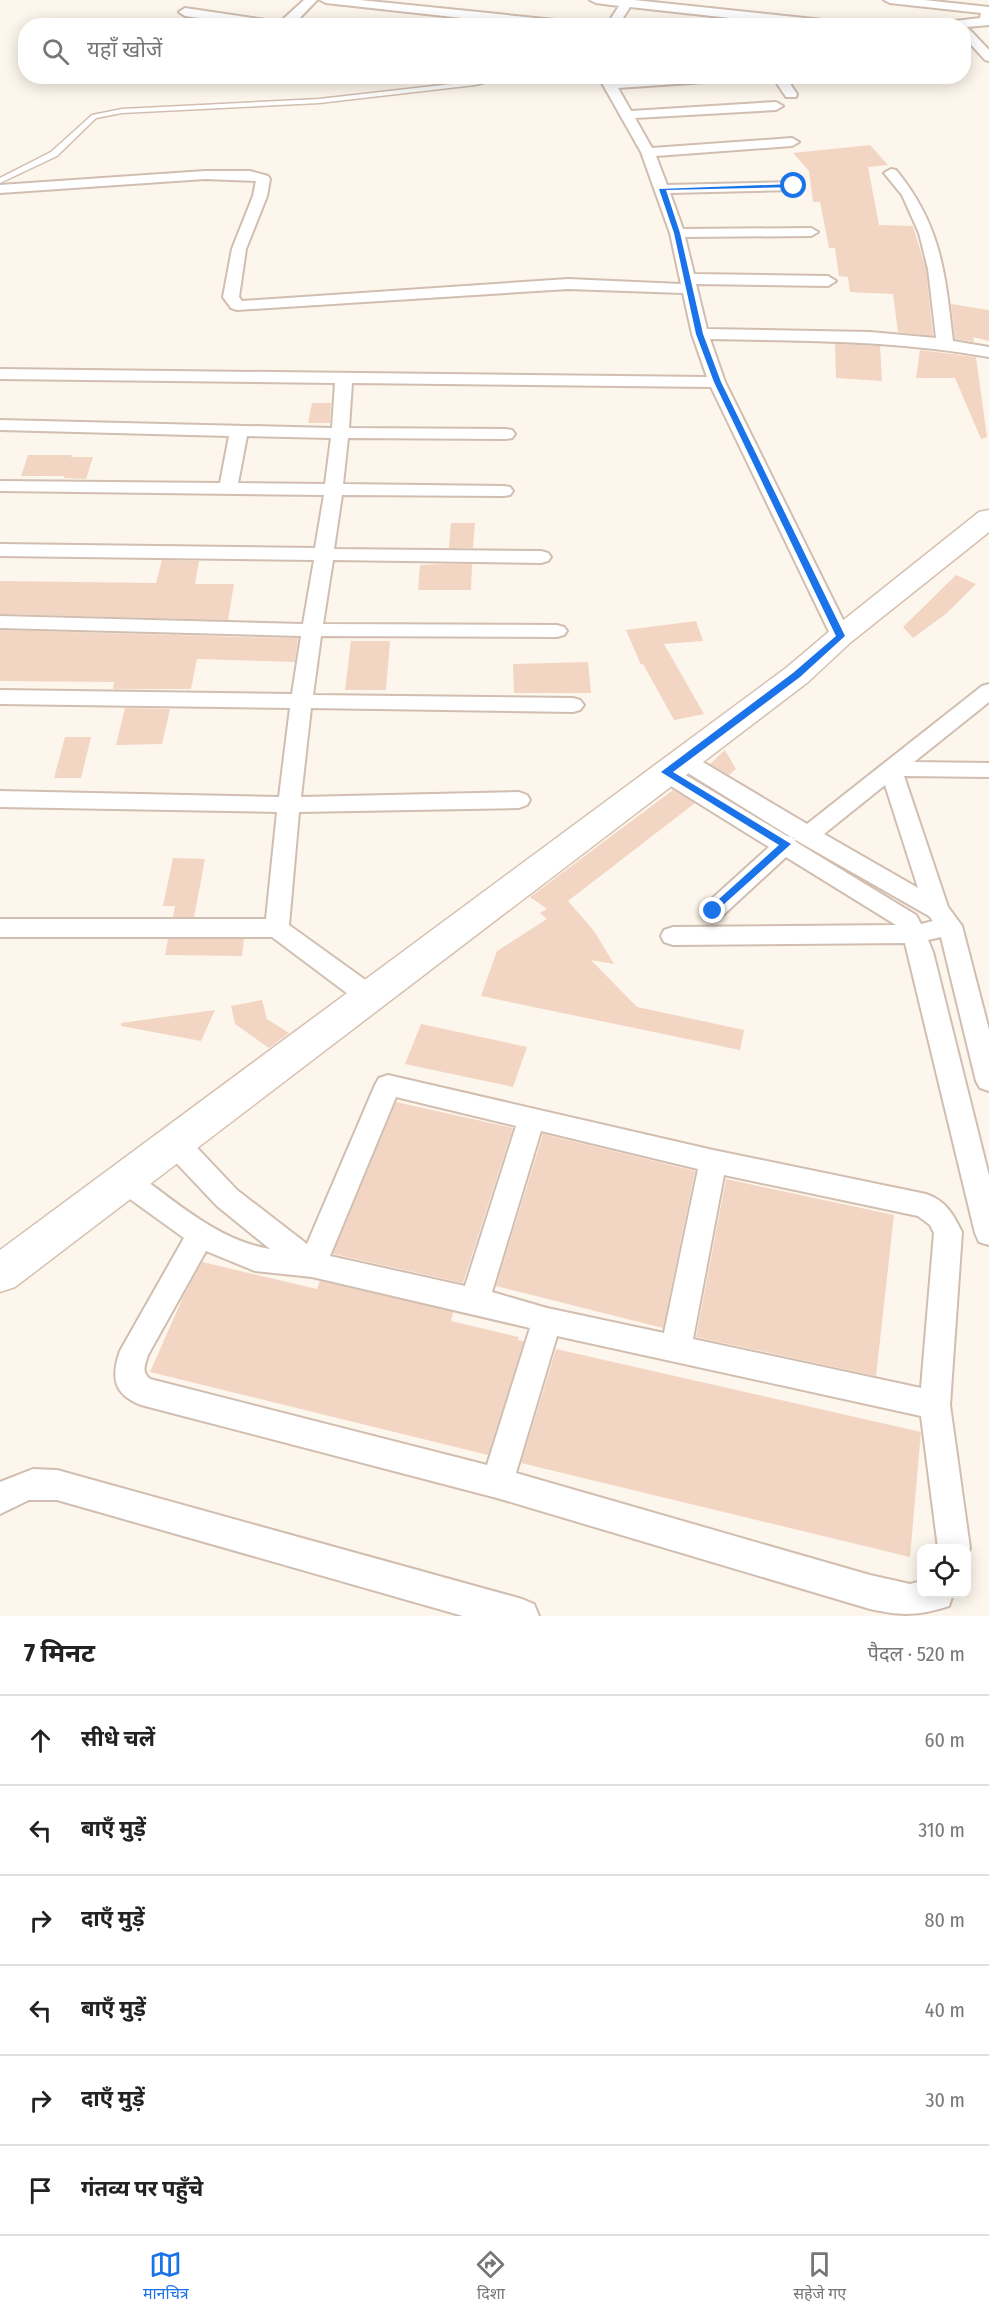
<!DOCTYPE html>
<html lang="hi">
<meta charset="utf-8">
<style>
body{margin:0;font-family:"Fira Sans Condensed","Noto Sans Devanagari",sans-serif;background:#f6f6f6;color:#222}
.controls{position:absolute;right:18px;bottom:18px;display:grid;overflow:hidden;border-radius:12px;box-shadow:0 3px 15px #0003}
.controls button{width:54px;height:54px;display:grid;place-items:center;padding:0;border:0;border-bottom:2px solid #e0e0e0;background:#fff;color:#222;font:30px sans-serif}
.stop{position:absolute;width:18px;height:18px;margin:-14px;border:4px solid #1a73e8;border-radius:50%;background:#fff}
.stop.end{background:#1a73e8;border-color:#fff;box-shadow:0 2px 6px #0008}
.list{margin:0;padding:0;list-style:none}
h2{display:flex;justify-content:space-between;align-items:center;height:78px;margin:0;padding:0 24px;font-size:26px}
h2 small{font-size:20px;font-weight:400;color:#767676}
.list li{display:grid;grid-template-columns:39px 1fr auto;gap:18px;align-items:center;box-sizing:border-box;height:90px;padding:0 24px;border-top:2px solid #e0e0e0}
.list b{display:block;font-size:22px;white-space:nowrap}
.list em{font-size:20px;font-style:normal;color:#767676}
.icon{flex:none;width:33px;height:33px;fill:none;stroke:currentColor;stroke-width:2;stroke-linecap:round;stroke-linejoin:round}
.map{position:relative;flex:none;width:989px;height:1616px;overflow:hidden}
.search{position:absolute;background:#fff;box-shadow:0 3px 15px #0003;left:18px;right:18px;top:18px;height:66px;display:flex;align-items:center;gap:15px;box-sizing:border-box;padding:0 21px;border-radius:24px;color:#767676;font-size:22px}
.sheet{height:618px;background:#fff}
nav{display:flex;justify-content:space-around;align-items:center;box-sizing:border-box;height:84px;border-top:2px solid #e0e0e0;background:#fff;font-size:16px;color:#767676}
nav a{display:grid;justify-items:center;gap:3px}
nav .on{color:#1a73e8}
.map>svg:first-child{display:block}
.building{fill:#f3d5c3}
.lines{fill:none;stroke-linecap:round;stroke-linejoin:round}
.lane-casing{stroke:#d1beb0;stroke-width:3}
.street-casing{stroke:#d1beb0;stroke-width:4}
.secondary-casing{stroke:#d6c0b0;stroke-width:3}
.lane{fill:#fff;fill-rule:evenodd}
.street{fill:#fff;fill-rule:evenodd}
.secondary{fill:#fff;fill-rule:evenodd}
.route{fill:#1a73e8}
</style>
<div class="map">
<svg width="989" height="1616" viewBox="0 0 989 1616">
<rect width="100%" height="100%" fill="#fdf6ec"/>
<path class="building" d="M870,145L888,165L868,167L879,225L913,226L926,269L933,336L898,332L893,294L850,292L848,277L839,276L835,248H829L820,202H813L809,171L793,153Z
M951,304L989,310V341L973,337L974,342L955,339Z
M835,344L880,346L882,381L836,378Z
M920,350L976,357L987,437L981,439L955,378H916Z
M312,403H331L330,423H308Z
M28,455H72L71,457H93L86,479L64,478V476H21Z
M451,523H475L473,548H449Z
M162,560L199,561L195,584H234L228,620L0,614V581L156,583Z
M447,564H472L471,590H418L420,565Z
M956,575L976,584L947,613L913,638L903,627Z
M696,621L703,641L664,644L704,714L674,720L643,664L641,665L626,630Z
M0,630L244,637L298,638L295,662L197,659L191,689H113L114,682L0,681Z
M351,641H390L386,690H345Z
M588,662L591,693H514L513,664Z
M125,708L170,709L162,744L116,745Z
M65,737H91L81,778H54Z
M725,750L736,769L729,775L710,764Z
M673,790L695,803L568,901L594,931L614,964L591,960L637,1007L744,1030L740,1050L481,996L497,951L547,919L540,913L547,909L530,897Z
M173,858L205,859L194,917H173L175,906H163Z
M168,939H244L242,956L165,955Z
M262,1000L267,1019L289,1033L269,1048L235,1024L231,1006Z
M215,1010L201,1041L121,1026V1023Z
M421,1024L527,1047L513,1087L405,1064Z
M396,1102L513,1128L463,1283L333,1254Z
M543,1134L695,1171L663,1328L496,1286Z
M726,1179L894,1215L876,1376L696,1337Z
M202,1262L317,1289L320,1281L453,1312L451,1321L519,1337L518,1340L524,1341L488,1455L150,1372L184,1295Z
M556,1349L921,1432L910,1557L521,1463Z"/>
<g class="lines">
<g class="lane-casing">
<path id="lane" d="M427,76C443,76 459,81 474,81C487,81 499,76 512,76L475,85L319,103L122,113L96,118L57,156L0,183V178L51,152L92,115L122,109L319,99L460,83Z"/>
</g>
<g class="street-casing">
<path id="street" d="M304,0H317L292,26H257L185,16L179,12L185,8L280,22Z
M320,0H360L575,22L581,26H536L326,3Z
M590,0H634L842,22L848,26H803L630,7L618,26H606L619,6L596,3Z
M884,0H924L989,7V25L967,27L989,50V61L985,60L964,37V26H940L946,22L980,18L981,13L890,3Z
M598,76H611L613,81L675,76H740L734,80L618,88L631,111L776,102L783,106L776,110L635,118L652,148L792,138L799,142L792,146L656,156L667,185L794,182L801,186L794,190L670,193L683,229L811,228L818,232L811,236L685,237L694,274L828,276L836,281L828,286L696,284L707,329L870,332L936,338L928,269L919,233L902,195L884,173L891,169L896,170C941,225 945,272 953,341L989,347V357C896,340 804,341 710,339L725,382L851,636L848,640L841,642L834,640L831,636L711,387L352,383L349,428L506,429L512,430L515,434L512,438L506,439L348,438L343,484L504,486L510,487L513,491L510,495L504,496L342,495L334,549L541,551L548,553L551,557L548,561L541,563L333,560L323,624L557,625L564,627L567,631L564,635L557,637L321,636L313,695L573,698L580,700L584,705L580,710L573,712L311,708L301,797L519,792L527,795L530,800L527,805L519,808L299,812L289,925L378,989L382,996L378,1003L369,1005L360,1003L272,937H0V919H266L277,812L0,807V791L279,797L290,708L0,704V690L292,694L301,636L0,628V616L303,624L314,560L0,556V544L315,548L324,495L0,491V481L220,483L229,436L0,430V420L332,428L335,383L0,379V369L707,377L692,334L683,293L568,289L237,310L231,308L223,297L232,249L253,196L256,181L205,179L0,193V185L205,171H250L268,176L270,179L267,196L246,249L239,297L242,301L568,279L681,284L670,233L641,152ZM247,436L331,438L325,484L238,483Z
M772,76H785L797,94L796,97H786Z
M989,684V702L914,762L989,763V777L904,776L948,907L962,926L989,1030V1091L980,1088L976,1081L941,937L928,940L933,952L989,1176V1245L979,1242L975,1233L905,943L673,945L664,942L661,936L664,930L673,927L896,925L786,857L721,917L713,920L705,917L701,911L705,905L769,847L658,778L655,773L658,768L666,766L674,768L787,836L794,838L796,842L916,915L921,924L933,921L929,916L799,842L675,765L672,760L675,755L683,753L691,755L807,824L982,686ZM885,785L918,888L824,834Z
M388,1075L713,1150L926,1194C946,1201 953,1214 962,1232L950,1405L970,1548L966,1557V1548H938L921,1416L557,1336L516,1473L870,1575L910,1584L922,1581V1594H953L949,1606C918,1616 902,1616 870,1609L497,1498L141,1405C113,1394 111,1377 120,1351L184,1238L116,1189L112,1181L116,1173L126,1170L136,1173C176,1202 219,1241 270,1249L217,1206L165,1151L161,1143L165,1135L175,1132L185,1135L237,1190L307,1244L375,1085L379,1078ZM396,1097L516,1126L465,1286L330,1256ZM541,1131L698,1169L664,1333L547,1308L492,1292ZM724,1175L918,1216L930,1225L934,1233L921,1388L693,1339ZM206,1251L255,1271L312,1277L530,1328L487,1465L150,1379C141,1372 145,1365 148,1355Z
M33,1469L57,1470L522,1599L534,1604L539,1616H463L57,1500H29L0,1514V1482Z"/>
</g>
<g class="secondary-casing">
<path id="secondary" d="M989,510V532L851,642L808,682L15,1287L0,1292V1250L786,668L831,630L979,512Z"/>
</g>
<use href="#lane" class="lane"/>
<use href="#street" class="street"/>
<use href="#secondary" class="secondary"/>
</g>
<path class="route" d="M794,184L796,187L666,190L680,233L703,334L721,382L845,636L800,677L673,772L791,844L713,914L708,911L709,908L779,845L661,772L793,673L836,636L714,382L696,334L674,233L659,189Z"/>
</svg>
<div class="controls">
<button><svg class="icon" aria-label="locate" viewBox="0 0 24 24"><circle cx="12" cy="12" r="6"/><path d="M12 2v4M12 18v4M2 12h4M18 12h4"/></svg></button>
</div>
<div class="stop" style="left:794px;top:186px"></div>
<div class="stop end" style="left:713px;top:911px"></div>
<div class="search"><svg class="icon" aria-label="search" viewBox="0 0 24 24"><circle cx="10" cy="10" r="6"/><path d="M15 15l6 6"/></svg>यहाँ खोजें</div>
</div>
<section class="sheet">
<h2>7 मिनट<small>पैदल · 520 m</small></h2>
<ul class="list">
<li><svg class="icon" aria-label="ahead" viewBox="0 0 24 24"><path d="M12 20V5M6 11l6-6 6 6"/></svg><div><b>सीधे चलें</b></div><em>60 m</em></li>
<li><svg class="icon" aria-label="left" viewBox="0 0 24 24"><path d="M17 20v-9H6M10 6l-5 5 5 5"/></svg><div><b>बाएँ मुड़ें</b></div><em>310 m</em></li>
<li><svg class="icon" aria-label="right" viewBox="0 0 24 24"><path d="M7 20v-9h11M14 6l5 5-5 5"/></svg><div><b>दाएँ मुड़ें</b></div><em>80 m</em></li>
<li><svg class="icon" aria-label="left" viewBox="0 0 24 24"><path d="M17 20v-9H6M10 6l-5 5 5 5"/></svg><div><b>बाएँ मुड़ें</b></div><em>40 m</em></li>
<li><svg class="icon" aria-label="right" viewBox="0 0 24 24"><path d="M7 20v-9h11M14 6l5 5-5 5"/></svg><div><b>दाएँ मुड़ें</b></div><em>30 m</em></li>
<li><svg class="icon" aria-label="arrive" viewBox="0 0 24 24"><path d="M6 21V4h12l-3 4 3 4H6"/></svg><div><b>गंतव्य पर पहुँचे</b></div></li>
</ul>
</section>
<nav>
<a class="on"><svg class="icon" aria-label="map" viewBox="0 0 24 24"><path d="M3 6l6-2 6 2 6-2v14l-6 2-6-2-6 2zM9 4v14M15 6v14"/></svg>मानचित्र</a>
<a><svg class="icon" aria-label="directions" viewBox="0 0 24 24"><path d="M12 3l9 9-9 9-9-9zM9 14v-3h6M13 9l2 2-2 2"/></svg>दिशा</a>
<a><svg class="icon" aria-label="saved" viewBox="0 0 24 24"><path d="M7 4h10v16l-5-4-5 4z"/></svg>सहेजे गए</a>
</nav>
